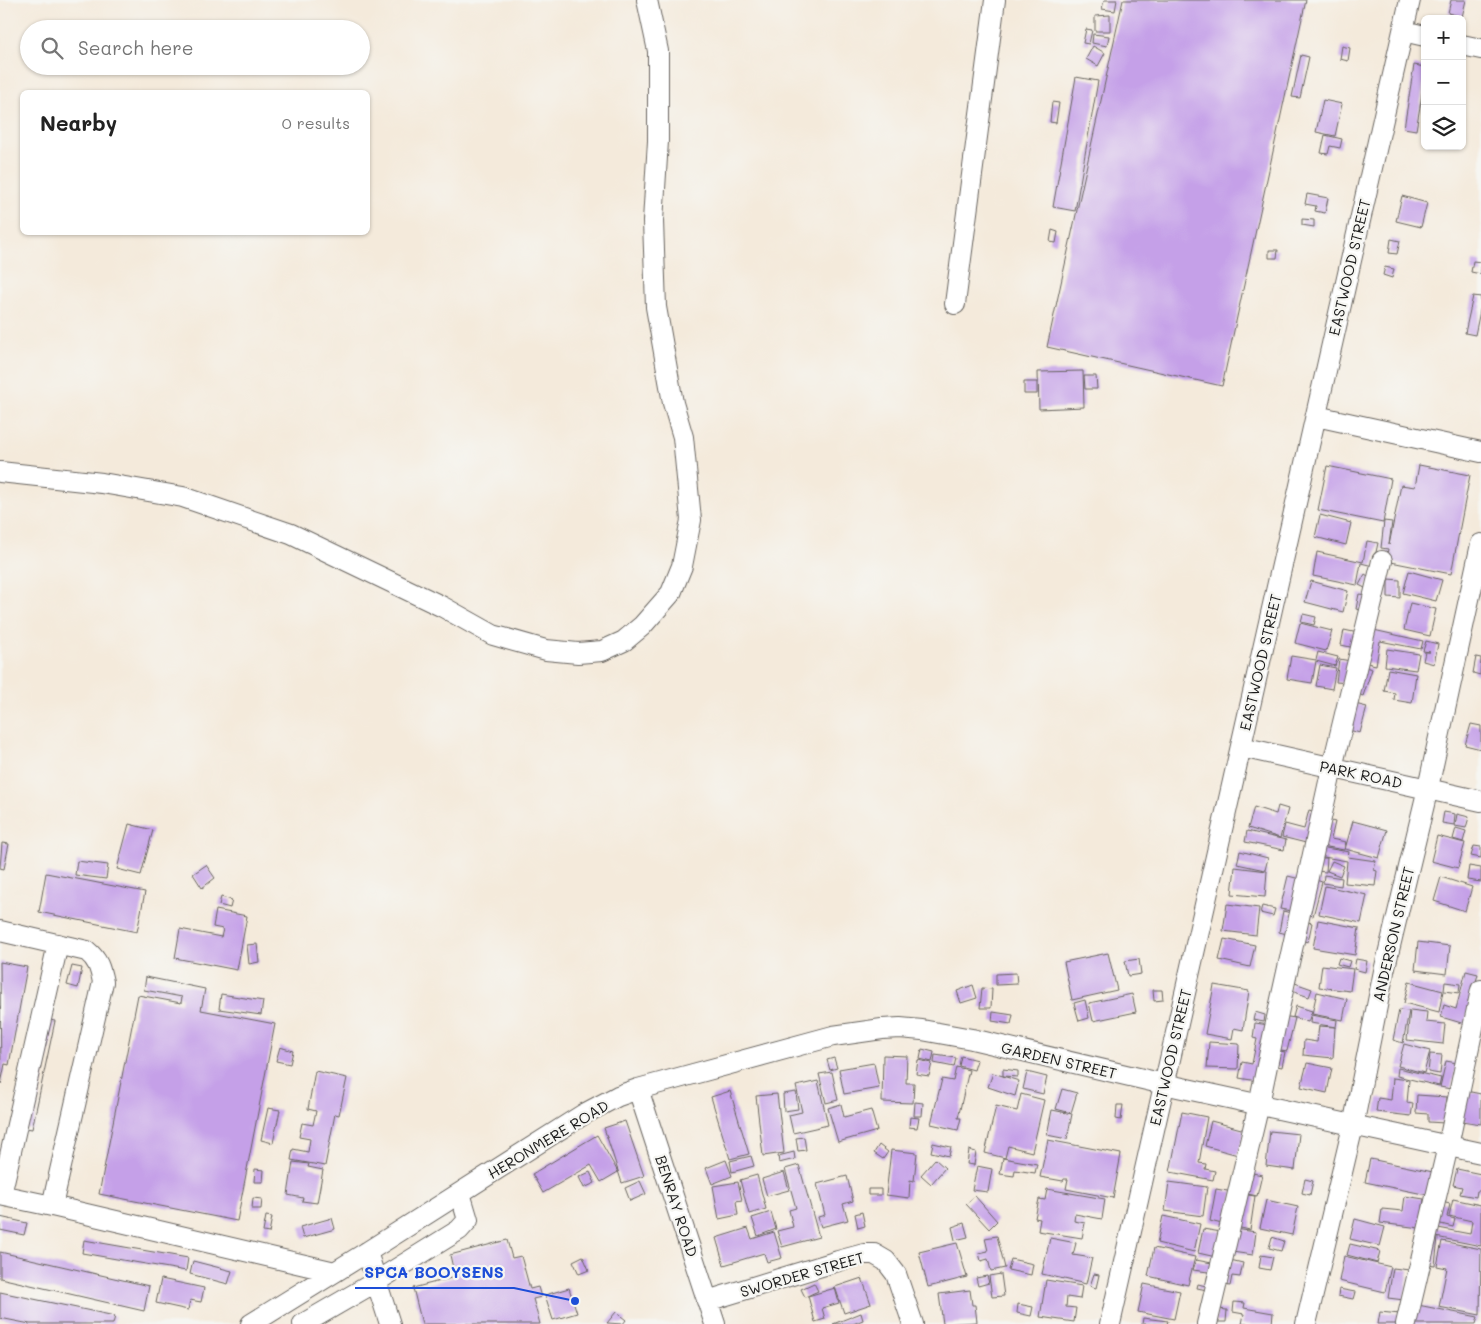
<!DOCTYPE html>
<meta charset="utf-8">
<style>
body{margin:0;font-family:Mali,sans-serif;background:#f6f6f6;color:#222}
.controls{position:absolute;right:15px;top:15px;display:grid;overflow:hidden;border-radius:8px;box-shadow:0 1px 4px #0004}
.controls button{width:45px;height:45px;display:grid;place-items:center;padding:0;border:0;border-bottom:1px solid #e0e0e0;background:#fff;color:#222;font:25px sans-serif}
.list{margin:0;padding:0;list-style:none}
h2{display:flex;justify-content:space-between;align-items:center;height:65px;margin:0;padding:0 20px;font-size:21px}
h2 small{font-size:16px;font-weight:400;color:#767676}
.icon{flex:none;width:28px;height:28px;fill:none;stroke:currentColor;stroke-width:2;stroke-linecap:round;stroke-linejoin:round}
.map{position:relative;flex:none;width:1481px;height:1324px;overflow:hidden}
.search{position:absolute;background:#fff;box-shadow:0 1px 4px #0004;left:20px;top:20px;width:350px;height:55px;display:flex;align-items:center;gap:12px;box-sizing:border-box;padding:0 18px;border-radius:28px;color:#767676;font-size:19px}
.panel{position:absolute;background:#fff;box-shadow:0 1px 4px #0004;left:20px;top:90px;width:350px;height:145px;border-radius:8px}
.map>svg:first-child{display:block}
.building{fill:#c5a0e8}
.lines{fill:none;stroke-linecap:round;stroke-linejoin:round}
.minor-casing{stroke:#68645f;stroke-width:22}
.minor{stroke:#fff;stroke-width:20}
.labels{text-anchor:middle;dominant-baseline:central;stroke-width:4.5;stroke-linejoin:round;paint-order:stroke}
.street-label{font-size:15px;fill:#1c1c1c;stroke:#f6f6f2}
.leader{fill:none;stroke:#1d4ed8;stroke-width:2}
.callout-dot{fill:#1d4ed8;stroke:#f6f6f2;stroke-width:2}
.callout-label{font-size:16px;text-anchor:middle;font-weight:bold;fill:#1d4ed8;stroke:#f6f6f2;stroke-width:4.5;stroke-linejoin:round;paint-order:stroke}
</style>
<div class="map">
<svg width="1481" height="1324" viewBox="0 0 1481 1324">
<rect width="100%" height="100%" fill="#f6f6f2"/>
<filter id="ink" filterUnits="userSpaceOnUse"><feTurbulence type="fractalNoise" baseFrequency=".02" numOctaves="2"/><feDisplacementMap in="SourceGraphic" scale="10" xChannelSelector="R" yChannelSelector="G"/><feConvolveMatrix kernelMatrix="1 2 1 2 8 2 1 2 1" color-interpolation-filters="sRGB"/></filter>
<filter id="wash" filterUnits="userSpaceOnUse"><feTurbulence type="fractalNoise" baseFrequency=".0096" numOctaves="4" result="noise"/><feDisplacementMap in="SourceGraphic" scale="20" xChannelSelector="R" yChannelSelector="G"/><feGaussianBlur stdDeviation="1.12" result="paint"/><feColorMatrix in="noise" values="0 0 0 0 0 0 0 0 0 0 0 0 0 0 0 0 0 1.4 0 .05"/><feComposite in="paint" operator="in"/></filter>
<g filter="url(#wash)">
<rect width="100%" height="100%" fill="#f4eadb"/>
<g id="blocks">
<path class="building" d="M1104,0H1117L1115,11L1102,9Z
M1123,0H1306L1222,386L1047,347Z
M1451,0H1466L1462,17L1448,13Z
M1110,15V31H1095V16Z
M1086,29L1092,30L1089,44L1083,43Z
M1093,34L1109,36L1107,46L1092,43Z
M1093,46L1105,53L1098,66L1086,59Z
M1342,46L1350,48L1348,61L1340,59Z
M1301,55L1309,57L1300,98L1292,97Z
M1414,65L1425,67V77L1416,130L1404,128Z
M1076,77L1098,81L1075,211L1053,207Z
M1323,100L1342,104L1335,136L1316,132Z
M1052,102L1059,103L1056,123L1050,122Z
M1325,135L1342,139L1340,148L1330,146L1328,154L1321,153Z
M1307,194L1328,198L1325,213L1315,211L1316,206L1305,204Z
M1402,196L1427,203L1421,227L1396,221Z
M1302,219L1314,220V227L1302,225Z
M1052,230L1058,232L1056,243L1050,242Z
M1391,239L1400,241L1397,254L1389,253Z
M1269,250H1278L1277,258H1269Z
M1473,261L1481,262V274L1471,272Z
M1385,267L1394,269L1392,278L1383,275Z
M1473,296L1481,297V306L1475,335L1465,333Z
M1083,371L1084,407L1039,409L1038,372Z
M1084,376H1096L1097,389H1085Z
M1024,382H1037V394H1024Z
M1419,465L1470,475L1451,574L1386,561L1388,549L1381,548L1384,521L1392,522L1389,545L1401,485L1415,487Z
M1327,466L1391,479L1383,523L1318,510Z
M1320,515L1351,523L1346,545L1315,537Z
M1367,541L1378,543L1373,566L1361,563L1357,585L1313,576L1317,552L1363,562Z
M1409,571L1442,580L1436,601L1403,593Z
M1365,574L1371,578L1365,588L1359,585Z
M1388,579L1400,580V598L1388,597Z
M1311,581L1348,591L1343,612L1305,602Z
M1359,594L1367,595L1364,611L1356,609Z
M1410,603L1436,609L1430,636L1404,630Z
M1303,614L1316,617L1314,625L1301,622Z
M1300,623L1332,631L1326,651L1295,643Z
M1369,629L1423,641L1421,649L1380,641L1376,665L1362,662Z
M1344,630L1358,633L1355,648L1341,645Z
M1426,641L1438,644L1434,664L1423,661L1425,652H1430L1423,651Z
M1387,649L1419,654L1416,670L1385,666Z
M1318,652L1338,657L1335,666L1316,661L1312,683L1287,679L1291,656L1316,660Z
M1476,657L1481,658L1480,675L1473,673Z
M1339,659L1351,661L1348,683L1336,682Z
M1320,665L1336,668L1332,689L1316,686Z
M1362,666L1372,669L1363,696L1354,692Z
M1388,669L1416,674L1412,703L1394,700L1395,693L1384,691Z
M1351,703L1367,707L1360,733L1345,729Z
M1471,724L1481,726V749L1465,745Z
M1278,806L1288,809L1280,838L1248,828L1254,807L1276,814Z
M1309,810L1319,813L1310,844L1282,837L1285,824L1304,829Z
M1444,812L1455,814L1454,825L1442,823Z
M1457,814L1469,817L1466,828L1455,826Z
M1327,820L1335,822L1331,839L1346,842L1344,850L1322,846Z
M1353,821L1387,830L1379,858L1345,849Z
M129,824L153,830L141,875L117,869Z
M1456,828L1466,831L1463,842L1453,839Z
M1247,831L1286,840L1284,850L1245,842Z
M1437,836L1465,843L1458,868L1431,861Z
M2,843L9,844L4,869L0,868Z
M1474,846L1481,847V858L1471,856Z
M1320,847L1349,852L1348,857L1376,861L1374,870L1377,871L1375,886L1345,883L1347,861L1318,856Z
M1240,851L1268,858L1265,870L1237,864Z
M1316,858H1327L1326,872L1316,871Z
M77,861L108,865L106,879L75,875Z
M1332,861L1344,866L1340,876L1327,871Z
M206,865L215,878L202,888L193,874Z
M1469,866L1481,868V882L1467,880Z
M1235,867L1267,871L1265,897L1232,894Z
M46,873L145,892L137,932L39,912Z
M1324,875L1342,878L1341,886L1323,883Z
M1288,876L1304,880L1297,912L1280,909Z
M1441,877L1472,887L1465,911L1434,901Z
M1313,879L1322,882L1313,916L1304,913Z
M1325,886L1367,895L1361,923L1319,914Z
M221,897L232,900L230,908L219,905Z
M1227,904L1259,908L1256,935L1223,931Z
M1262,906L1275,909L1273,916L1260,913Z
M216,910L247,916L237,970L175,958L180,929L221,937L223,929L213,927Z
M1283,911L1295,914L1291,935L1279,932Z
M1318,920L1359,928L1355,955L1313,948Z
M1304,921L1312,923L1308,942L1300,940Z
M1224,939L1255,945L1250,967L1219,960Z
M1418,942L1450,946L1447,974L1415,970Z
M257,944L259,962L249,964L247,945Z
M1108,953L1117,990L1072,1000L1064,962Z
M1339,958L1350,961L1348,967L1337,964Z
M1139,959L1141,974L1128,976L1125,961Z
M1356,959L1367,961L1365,972L1354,969Z
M0,962L27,967L9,1065L5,1064L1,1084Z
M1322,965L1353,969L1350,991L1319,987Z
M72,966L82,968L78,988L67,985Z
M1466,971L1478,974L1465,1024L1441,1017L1444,1005L1456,1009Z
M1016,973L1017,984L996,985V974Z
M146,977L205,989L201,1010L275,1024L237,1221L99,1194L138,995L181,1003L182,997L144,990Z
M1292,982L1312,989L1309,997L1289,990Z
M1409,982L1443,991L1439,1012L1404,1003Z
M1445,982L1460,984L1459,993L1444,991Z
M973,985L977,998L961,1003L957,991Z
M1214,985L1249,991L1243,1030L1234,1028L1232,1039L1205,1034Z
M982,988L992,989L991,1008H980Z
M1153,990H1162L1163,1000L1154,1001Z
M1317,992L1347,999L1343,1020L1312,1014Z
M221,994L263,1001L261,1015L219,1009Z
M1132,994L1136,1012L1093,1021L1089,1003Z
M1085,1000L1089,1018L1079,1021L1074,1003Z
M1296,1006L1312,1011L1308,1022L1293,1017Z
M1399,1010L1409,1011L1403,1043L1393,1040Z
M1410,1010L1427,1012L1426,1022L1445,1024L1443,1044L1407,1040Z
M993,1012L1013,1015L1011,1024L992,1021Z
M1255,1012L1265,1015L1264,1022L1253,1020Z
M1311,1015L1337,1020L1336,1027L1310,1023Z
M1282,1016L1295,1018L1287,1051L1275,1049Z
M43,1019L55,1021L32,1129L20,1127Z
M1255,1023L1269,1025L1257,1081L1239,1078L1242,1062L1252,1064L1257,1039L1253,1038Z
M1319,1026L1335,1027L1333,1058L1303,1055L1304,1040L1317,1042Z
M1209,1042L1239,1044L1238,1069L1207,1068Z
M1404,1044L1430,1051L1424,1073L1398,1066Z
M280,1047L293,1051L290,1064L276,1061Z
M922,1049L934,1052L932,1062L920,1059Z
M1275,1050L1285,1052L1282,1067L1272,1065Z
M1430,1054L1442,1055L1440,1074L1428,1072Z
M883,1055L907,1056L906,1083H914L913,1103L882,1102Z
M935,1055L956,1058L954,1067L934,1063Z
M961,1056L977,1060L974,1070L959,1066Z
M834,1058L837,1068L830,1070L827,1060Z
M918,1060L932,1063L929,1076L916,1074Z
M1446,1061L1457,1063L1451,1089L1440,1087Z
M874,1063L879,1088L844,1094L839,1069Z
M1307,1063L1332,1068L1327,1093L1301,1087Z
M956,1067L969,1070L958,1118H961L958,1130L931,1124L942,1079L953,1081Z
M1398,1068L1441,1078L1439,1086L1397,1076Z
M1003,1069L1018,1071V1077L1003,1076Z
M315,1071L347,1078L339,1115L335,1114L325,1166L291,1160L293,1149L308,1152L310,1139L299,1137L302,1123L313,1125L316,1111L308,1109Z
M832,1072L838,1100L826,1103L819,1074Z
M1027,1072L1047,1077L1043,1094L1023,1089Z
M993,1073L1019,1081L1015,1096L988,1087Z
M1393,1078L1409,1080L1407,1103L1413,1104L1411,1116L1376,1112L1378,1098L1391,1100Z
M818,1081L828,1125L793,1133L789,1115L802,1112L796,1086Z
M1062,1089L1077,1093L1071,1113L1056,1109Z
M1461,1090L1481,1094V1124L1456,1120Z
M730,1091L749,1154L730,1159L711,1097Z
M796,1092L798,1109L784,1111L783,1094Z
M777,1094L784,1153L763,1156L756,1096Z
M1021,1094L1044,1100L1032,1152L1008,1146L1005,1158L985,1153L996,1106L1017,1111Z
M1417,1095L1447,1097L1445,1123L1428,1122V1114L1416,1113Z
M915,1102L923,1103L922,1116H914Z
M841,1104L844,1117L871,1110L877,1131L838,1142L828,1108Z
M1117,1105H1123L1121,1120L1116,1119Z
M268,1108L280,1110L273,1143L261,1140Z
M1052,1110L1072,1114L1067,1139L1047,1135Z
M1182,1112L1207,1117L1199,1163L1206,1164L1205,1169L1215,1171L1213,1180L1170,1172Z
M910,1117L919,1118L917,1128L909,1127Z
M625,1121L644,1176L622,1183L604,1128Z
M1211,1121L1245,1130L1238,1155L1205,1146Z
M1270,1131L1299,1134L1295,1170L1266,1166Z
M597,1135L618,1172L601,1182L591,1165L543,1193L532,1174Z
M804,1137L806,1150L798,1151L796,1138Z
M1048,1140L1121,1154L1113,1198L1066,1189L1068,1179H1064L1063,1181L1040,1177Z
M933,1143L951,1147L949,1156L931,1152Z
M879,1145L888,1152L883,1159L874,1153Z
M891,1150L917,1153L914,1181L910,1180L909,1198L886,1195Z
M969,1150L976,1152L974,1165L967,1164Z
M794,1152L795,1159L779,1163L778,1156Z
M751,1156L754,1166L732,1172L730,1161Z
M1003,1158L1037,1164L1035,1173L1015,1170L1014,1176L1000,1174Z
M935,1159L945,1168L931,1184L921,1175Z
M1370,1159L1433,1172L1428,1195L1365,1182Z
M726,1160L732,1176L712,1184L706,1168Z
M293,1162L309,1164L308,1167L323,1170L317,1203L302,1201L303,1198L288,1195Z
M799,1165L819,1237L782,1247L777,1231L793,1227L789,1210L796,1208L785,1169Z
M977,1166L992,1169L988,1192L972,1190Z
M255,1169L264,1170L263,1182H254Z
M1457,1169L1481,1174V1191H1477L1476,1197L1460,1194L1462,1187L1453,1185Z
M590,1172L595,1183L584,1188L579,1177Z
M784,1172L789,1190L767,1196L762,1179Z
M1248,1172L1262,1175L1257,1196L1243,1193Z
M757,1175L766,1209L749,1214L740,1180Z
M847,1176L853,1201L843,1204L848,1220L821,1227L818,1217L825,1215L817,1184Z
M1305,1179L1313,1181L1310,1195L1302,1193Z
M640,1181L646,1194L630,1201L625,1188Z
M738,1182L742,1200L736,1201L738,1215L719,1219L713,1186Z
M1169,1182L1207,1187L1203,1216L1165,1211Z
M868,1189H881V1195H868Z
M1047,1189L1105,1199L1102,1219L1075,1214L1074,1221L1085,1223L1082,1238L1038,1231L1040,1219L1035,1218L1039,1199L1045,1200Z
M1216,1189L1233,1192L1226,1225L1210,1221Z
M1241,1194L1255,1196L1250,1230L1236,1227Z
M975,1196L997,1221L989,1229L966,1204Z
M1405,1196L1424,1199L1420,1228L1380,1223L1382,1209L1403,1211Z
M253,1198L262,1199L261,1209H252Z
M1453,1199L1481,1205V1246L1431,1236L1433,1227L1470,1234L1472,1221L1449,1216Z
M1266,1200L1298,1207L1292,1235L1260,1228Z
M1437,1201L1450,1204L1447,1217L1455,1219L1453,1227L1433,1222Z
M771,1212L776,1229L758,1236L752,1218Z
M862,1212L865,1226L858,1228L855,1214Z
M266,1216L272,1217L269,1233L263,1232Z
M1163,1216L1200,1224L1194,1252L1157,1243Z
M0,1217L27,1223L24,1235L0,1230Z
M332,1218L335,1229L303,1238L300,1227Z
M1355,1219L1385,1227L1380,1246L1350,1239Z
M964,1223L968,1237L955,1240L952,1227Z
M748,1228L752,1239L774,1232L782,1258L767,1262L764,1253L724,1265L716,1238Z
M1203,1229L1221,1232L1216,1257L1198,1253Z
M1235,1229L1256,1232L1253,1255L1232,1252Z
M997,1236L1005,1268L991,1271L988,1259L981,1261L979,1253L988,1251L985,1238Z
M1272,1237L1284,1241L1281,1251L1269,1248Z
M1430,1237L1438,1238L1435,1265L1427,1264Z
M1050,1238L1076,1243L1073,1255L1092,1258L1086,1284L1042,1274Z
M84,1240L188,1258L186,1271L82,1253Z
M507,1240L512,1258L521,1256L530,1289L538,1287L541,1297L533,1299L540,1324H422L413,1288L455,1277L450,1255Z
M1442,1241L1481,1249L1480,1315L1439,1307L1447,1268L1437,1266Z
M957,1243L967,1277L928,1287L919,1252Z
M1350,1244L1380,1251L1377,1263L1347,1255Z
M1154,1248L1195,1257L1188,1285L1148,1276Z
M0,1252L149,1286L144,1311L0,1278Z
M1261,1255L1273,1257L1270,1270L1259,1268Z
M583,1256L589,1270L579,1274L573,1261Z
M1344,1256L1391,1267L1385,1292L1339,1281Z
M1011,1259L1033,1264L1031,1275L1008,1270Z
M1196,1260L1217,1264L1212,1291L1197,1288L1198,1284L1206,1286L1208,1272L1193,1270Z
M1230,1260L1243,1263L1240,1277L1232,1276L1230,1286L1223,1285Z
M193,1261L232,1271L228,1284L190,1274Z
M1393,1268L1409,1270L1404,1300L1388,1298Z
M1001,1274L1004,1296L992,1297L989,1276Z
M1094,1274L1099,1275L1096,1288L1090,1286Z
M987,1276L989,1283L978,1286L976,1278Z
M862,1278L871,1304L844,1313L835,1287Z
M161,1279L204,1288L201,1302L190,1300L188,1310L156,1303Z
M1046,1280L1082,1286L1080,1299L1067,1297L1066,1307L1076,1308L1074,1322L1040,1317Z
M814,1283L818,1291L805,1297L801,1289Z
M1144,1284L1180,1291L1174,1319L1138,1312Z
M569,1288L577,1313L553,1320L545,1295Z
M835,1288L839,1303L822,1308L825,1319L815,1322L808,1296Z
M1339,1289L1355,1292L1353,1299L1338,1296Z
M970,1290L972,1305H975L977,1322L943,1324L939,1294Z
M0,1292L115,1316L113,1324H30L0,1318Z
M1234,1302L1245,1303L1244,1308L1273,1313L1272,1324H1242L1244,1314L1233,1312Z
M1018,1304L1033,1307L1031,1316L1017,1313Z
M1413,1304L1478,1317L1476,1324H1409Z
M1217,1309L1227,1310L1226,1322H1216Z
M616,1312L626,1320L623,1324L607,1323Z
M1380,1312L1400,1314L1399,1324H1378Z
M861,1313L863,1320L853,1324H833Z
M1143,1318L1168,1321L1167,1324H1142Z"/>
</g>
</g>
<g filter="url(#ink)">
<use href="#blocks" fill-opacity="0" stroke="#68645f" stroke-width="1"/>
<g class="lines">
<g class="minor-casing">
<path id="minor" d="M1403,31L1425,36
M1462,45L1481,49
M955,304L995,0
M1316,416L1481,452
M0,472L102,483L183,497L291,534L443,607L493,635L546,650L578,653L602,651L624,641L642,626L671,593L682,566L691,520L683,437L673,403L656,307L653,221L658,141V51L647,0
M1241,747L1481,801
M0,931L87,951C98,960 100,968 103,982L52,1206
M638,1089L715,1324
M0,1195L52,1206L335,1272
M1,1195L58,944
M367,1252L390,1324
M707,1301L838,1261L864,1254H874L886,1261L896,1274L913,1324
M251,1324L367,1252L584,1114L618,1096L638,1089L833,1036L882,1029L900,1028L922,1030L972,1039L1164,1084L1481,1153
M303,1324L377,1281L459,1230L468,1220L460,1193
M1110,1324L1410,0
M1207,1324L1259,1104L1278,1013L1332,768L1382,561
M1306,1324L1353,1126L1384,971L1428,788L1481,544
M1406,1324L1448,1146L1481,990"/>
</g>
<use href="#minor" class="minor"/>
</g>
</g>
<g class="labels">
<g class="street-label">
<text transform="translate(1349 267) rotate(-77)">EASTWOOD STREET</text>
<text transform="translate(1260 662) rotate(-77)">EASTWOOD STREET</text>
<text transform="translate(1361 774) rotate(12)">PARK ROAD</text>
<text transform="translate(1393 934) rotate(-77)">ANDERSON STREET</text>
<text transform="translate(1170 1057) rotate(-77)">EASTWOOD STREET</text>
<text transform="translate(1059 1060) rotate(13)">GARDEN STREET</text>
<text transform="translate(548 1139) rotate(-31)">HERONMERE ROAD</text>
<text transform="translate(677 1206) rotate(72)">BENRAY ROAD</text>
<text transform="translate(802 1274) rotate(-16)">SWORDER STREET</text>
</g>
</g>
<path class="leader" d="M575 1301L514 1288H355"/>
<circle class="callout-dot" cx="575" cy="1301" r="5"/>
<g class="callout-label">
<text x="434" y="1278">SPCA BOOYSENS</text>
</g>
</svg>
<div class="controls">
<button>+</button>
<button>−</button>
<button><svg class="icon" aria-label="layers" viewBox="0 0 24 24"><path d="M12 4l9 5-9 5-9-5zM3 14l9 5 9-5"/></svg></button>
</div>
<div class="search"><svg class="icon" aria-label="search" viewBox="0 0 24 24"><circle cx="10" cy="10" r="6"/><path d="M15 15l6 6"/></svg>Search here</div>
<section class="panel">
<h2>Nearby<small>0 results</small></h2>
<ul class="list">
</ul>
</section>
</div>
